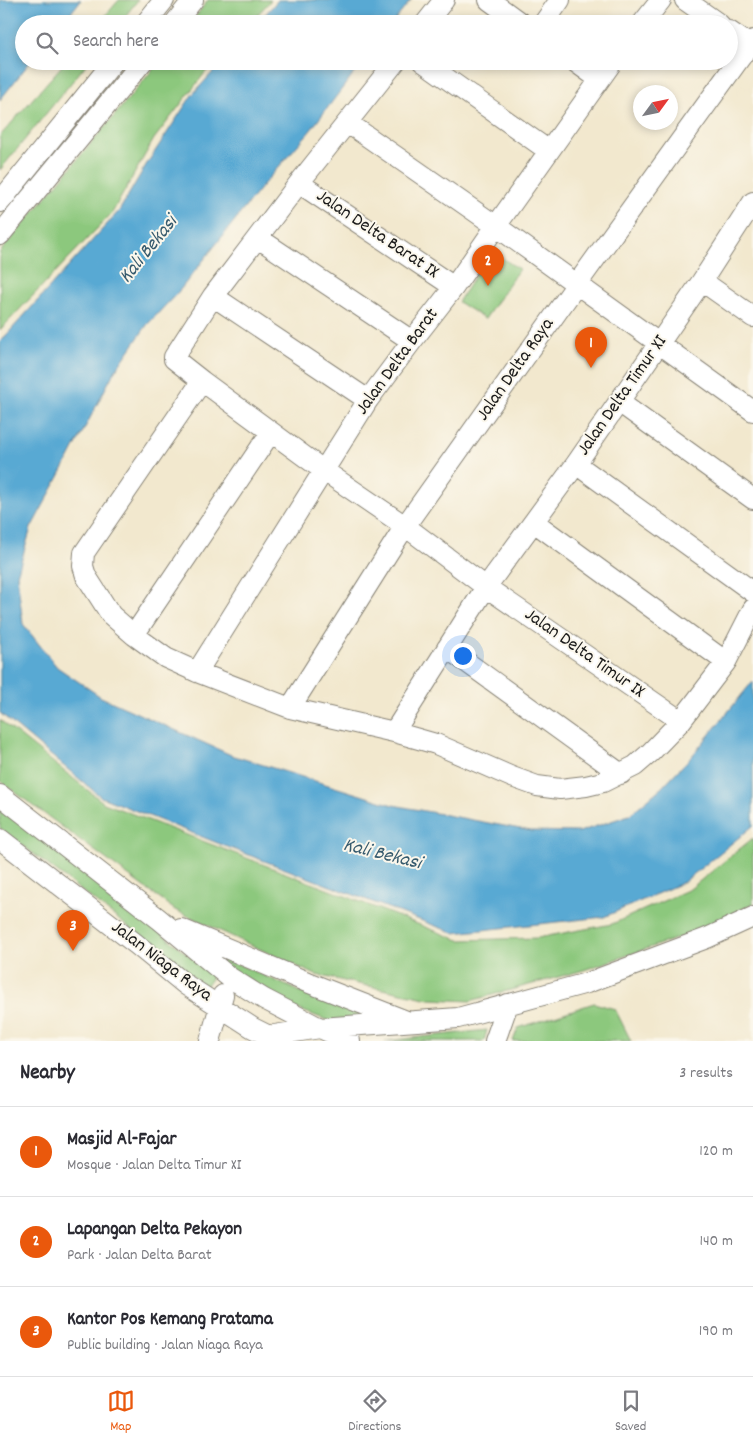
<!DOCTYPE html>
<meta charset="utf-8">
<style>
body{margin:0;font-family:Dekko,sans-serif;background:#f7f7f7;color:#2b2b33}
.compass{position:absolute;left:633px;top:85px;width:45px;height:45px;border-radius:50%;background:#fff;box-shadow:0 2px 8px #0003;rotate:57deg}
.you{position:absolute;left:462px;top:655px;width:18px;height:18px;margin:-12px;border:4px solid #fff;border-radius:50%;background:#1a73e8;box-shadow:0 0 0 8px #1a73e833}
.badge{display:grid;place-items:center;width:32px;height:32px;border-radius:50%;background:#ea580c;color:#fff;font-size:16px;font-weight:700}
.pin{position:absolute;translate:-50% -41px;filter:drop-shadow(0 1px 2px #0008)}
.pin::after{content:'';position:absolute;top:26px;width:18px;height:15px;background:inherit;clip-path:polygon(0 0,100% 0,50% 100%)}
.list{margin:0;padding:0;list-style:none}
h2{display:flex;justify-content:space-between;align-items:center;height:65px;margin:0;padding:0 20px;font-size:21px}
h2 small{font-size:16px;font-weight:400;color:#7c7c81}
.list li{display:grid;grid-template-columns:32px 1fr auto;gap:15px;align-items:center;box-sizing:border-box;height:90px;padding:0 20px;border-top:1px solid #e1e1e2}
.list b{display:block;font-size:19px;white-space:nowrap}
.list p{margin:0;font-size:16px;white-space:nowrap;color:#7c7c81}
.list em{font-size:16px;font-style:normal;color:#7c7c81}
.icon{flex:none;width:28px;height:28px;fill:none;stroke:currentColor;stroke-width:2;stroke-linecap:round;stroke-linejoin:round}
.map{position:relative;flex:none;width:753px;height:1041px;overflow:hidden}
.search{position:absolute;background:#fff;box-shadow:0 2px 8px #0003;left:15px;right:15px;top:15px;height:55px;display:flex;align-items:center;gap:12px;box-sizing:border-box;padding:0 18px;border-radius:28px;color:#7c7c81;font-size:19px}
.sheet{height:335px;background:#fff}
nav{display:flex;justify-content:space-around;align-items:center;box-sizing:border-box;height:70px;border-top:1px solid #e1e1e2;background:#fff;font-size:14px;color:#7c7c81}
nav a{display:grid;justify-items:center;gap:2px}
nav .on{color:#ea580c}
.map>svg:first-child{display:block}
.green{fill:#8cc87d;stroke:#54724c}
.water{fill:#59a9d3;stroke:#3a6278}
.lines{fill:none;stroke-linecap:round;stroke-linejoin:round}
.minor-casing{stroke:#878275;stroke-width:22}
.minor{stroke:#fff;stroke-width:20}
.labels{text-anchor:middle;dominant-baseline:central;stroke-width:4;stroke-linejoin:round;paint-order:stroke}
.street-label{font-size:19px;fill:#1c1c1c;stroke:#fbf7ec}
.water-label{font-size:20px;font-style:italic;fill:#375b6e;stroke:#fbf7ec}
</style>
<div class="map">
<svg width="753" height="1041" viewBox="0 0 753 1041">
<rect width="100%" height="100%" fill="#fbf7ec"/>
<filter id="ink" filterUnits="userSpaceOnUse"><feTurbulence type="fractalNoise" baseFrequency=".02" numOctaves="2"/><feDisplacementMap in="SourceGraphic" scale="10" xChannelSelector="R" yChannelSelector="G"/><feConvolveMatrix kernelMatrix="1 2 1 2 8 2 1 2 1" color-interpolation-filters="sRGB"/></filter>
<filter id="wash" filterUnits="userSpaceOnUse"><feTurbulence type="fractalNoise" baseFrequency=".0096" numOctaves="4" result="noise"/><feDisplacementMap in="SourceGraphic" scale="20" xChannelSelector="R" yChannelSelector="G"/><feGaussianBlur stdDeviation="1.12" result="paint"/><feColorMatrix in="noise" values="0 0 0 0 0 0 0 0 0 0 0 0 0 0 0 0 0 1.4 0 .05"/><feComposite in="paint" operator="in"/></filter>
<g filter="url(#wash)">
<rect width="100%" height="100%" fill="#f2e8ce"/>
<path class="green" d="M119,0H138L119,24H98Z
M208,0H271L249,24H190Z
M66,61H89L0,170V136Z
M160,61H216L204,74L154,139L112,213L0,330V252Z
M491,251L519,269L485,319L458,302Z
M0,720L104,803L459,940L537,938L612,924L690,889L753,838V904L693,933L584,970L470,1001L430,999L316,975L175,910L0,781Z
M0,802L213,975L206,987L0,828Z
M208,951L326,1003L383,1016L340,1025L255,993Z
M594,1003L615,1009L631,1041H513L518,1028Z
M487,1030L484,1041H385Z"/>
<path class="water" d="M0,0H81L62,24H24V61H31L0,100Z
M278,0H411L392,24H257Z
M223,61H363L310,131L262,186L180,290L147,325L113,374L67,462L31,528L17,575L23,624L57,667L101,697L231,755L393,805L531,831L579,832L629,815L661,788L692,756L753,681V826L684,882L604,917L454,933L225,846L101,797L0,713V342L119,211L146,165L192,95Z"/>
</g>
<g filter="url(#ink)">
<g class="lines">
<g class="minor-casing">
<path id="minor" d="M489,0L522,24
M685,0L719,24
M145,24L164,0
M174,24L193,0
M425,24L444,0
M543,24L560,0
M642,24L661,0
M729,31L753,47
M396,61L299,183L213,296L174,357V359L202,381L323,470L405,526L486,587L681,721
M422,61L549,151
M574,61L599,79
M348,123L496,226L753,411
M299,183L454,287
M0,202L114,61
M0,235L143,61
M258,238L412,341
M702,281L753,317
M213,296L368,400
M202,381L84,553L83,566L86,576L111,615L134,635L166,658L197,672L290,708L394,732L436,744L512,777L537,786L560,789L586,786L603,782L635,766L650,753L681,721L726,662L753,609
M619,402L753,499
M576,464L753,592
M534,522L726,662
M134,635L271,432
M447,648L621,774
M197,672L368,400L412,341L454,287L496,226L613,61
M290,708L405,526L577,284L753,40
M394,732L486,587L576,464L702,281L753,202
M0,795L159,919L229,977L264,999L320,1028L350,1041
M0,839L136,944L186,985L253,1028L279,1041
M181,929L307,982L404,1020
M268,1036L320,1028L458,1018L587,983L707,938L753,917
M210,1041L223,995
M495,1041L508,1004"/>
</g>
<use href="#minor" class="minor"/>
</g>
</g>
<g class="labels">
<g class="street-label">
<text transform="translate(377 235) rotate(34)">Jalan Delta Barat IX</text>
<text transform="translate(398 362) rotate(-54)">Jalan Delta Barat</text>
<text transform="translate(516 370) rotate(-55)">Jalan Delta Raya</text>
<text transform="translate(623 396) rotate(-55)">Jalan Delta Timur XI</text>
<text transform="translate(584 654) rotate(35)">Jalan Delta Timur IX</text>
<text transform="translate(161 962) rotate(37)">Jalan Niaga Raya</text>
</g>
<g class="water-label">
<text transform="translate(149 250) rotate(-51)">Kali Bekasi</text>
<text transform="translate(382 855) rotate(14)">Kali Bekasi</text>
</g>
</g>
</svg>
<svg class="compass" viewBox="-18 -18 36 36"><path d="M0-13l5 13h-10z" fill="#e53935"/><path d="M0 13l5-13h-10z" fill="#7c7c81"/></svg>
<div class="you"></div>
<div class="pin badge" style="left:591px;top:368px">1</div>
<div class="pin badge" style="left:488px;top:286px">2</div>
<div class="pin badge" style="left:73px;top:951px">3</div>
<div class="search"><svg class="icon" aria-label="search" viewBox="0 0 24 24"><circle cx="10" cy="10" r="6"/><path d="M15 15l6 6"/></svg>Search here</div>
</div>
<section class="sheet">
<h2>Nearby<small>3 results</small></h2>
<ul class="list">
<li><span class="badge">1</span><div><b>Masjid Al-Fajar</b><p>Mosque · Jalan Delta Timur XI</p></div><em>120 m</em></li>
<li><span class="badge">2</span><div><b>Lapangan Delta Pekayon</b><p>Park · Jalan Delta Barat</p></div><em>140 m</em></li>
<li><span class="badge">3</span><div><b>Kantor Pos Kemang Pratama</b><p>Public building · Jalan Niaga Raya</p></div><em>190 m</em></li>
</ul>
</section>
<nav>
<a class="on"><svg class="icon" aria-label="map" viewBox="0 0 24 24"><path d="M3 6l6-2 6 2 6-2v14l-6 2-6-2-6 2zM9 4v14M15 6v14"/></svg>Map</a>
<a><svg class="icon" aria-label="directions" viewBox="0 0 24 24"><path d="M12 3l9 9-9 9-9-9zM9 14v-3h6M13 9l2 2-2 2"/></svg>Directions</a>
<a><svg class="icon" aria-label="saved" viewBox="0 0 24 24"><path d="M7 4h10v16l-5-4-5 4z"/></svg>Saved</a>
</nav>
